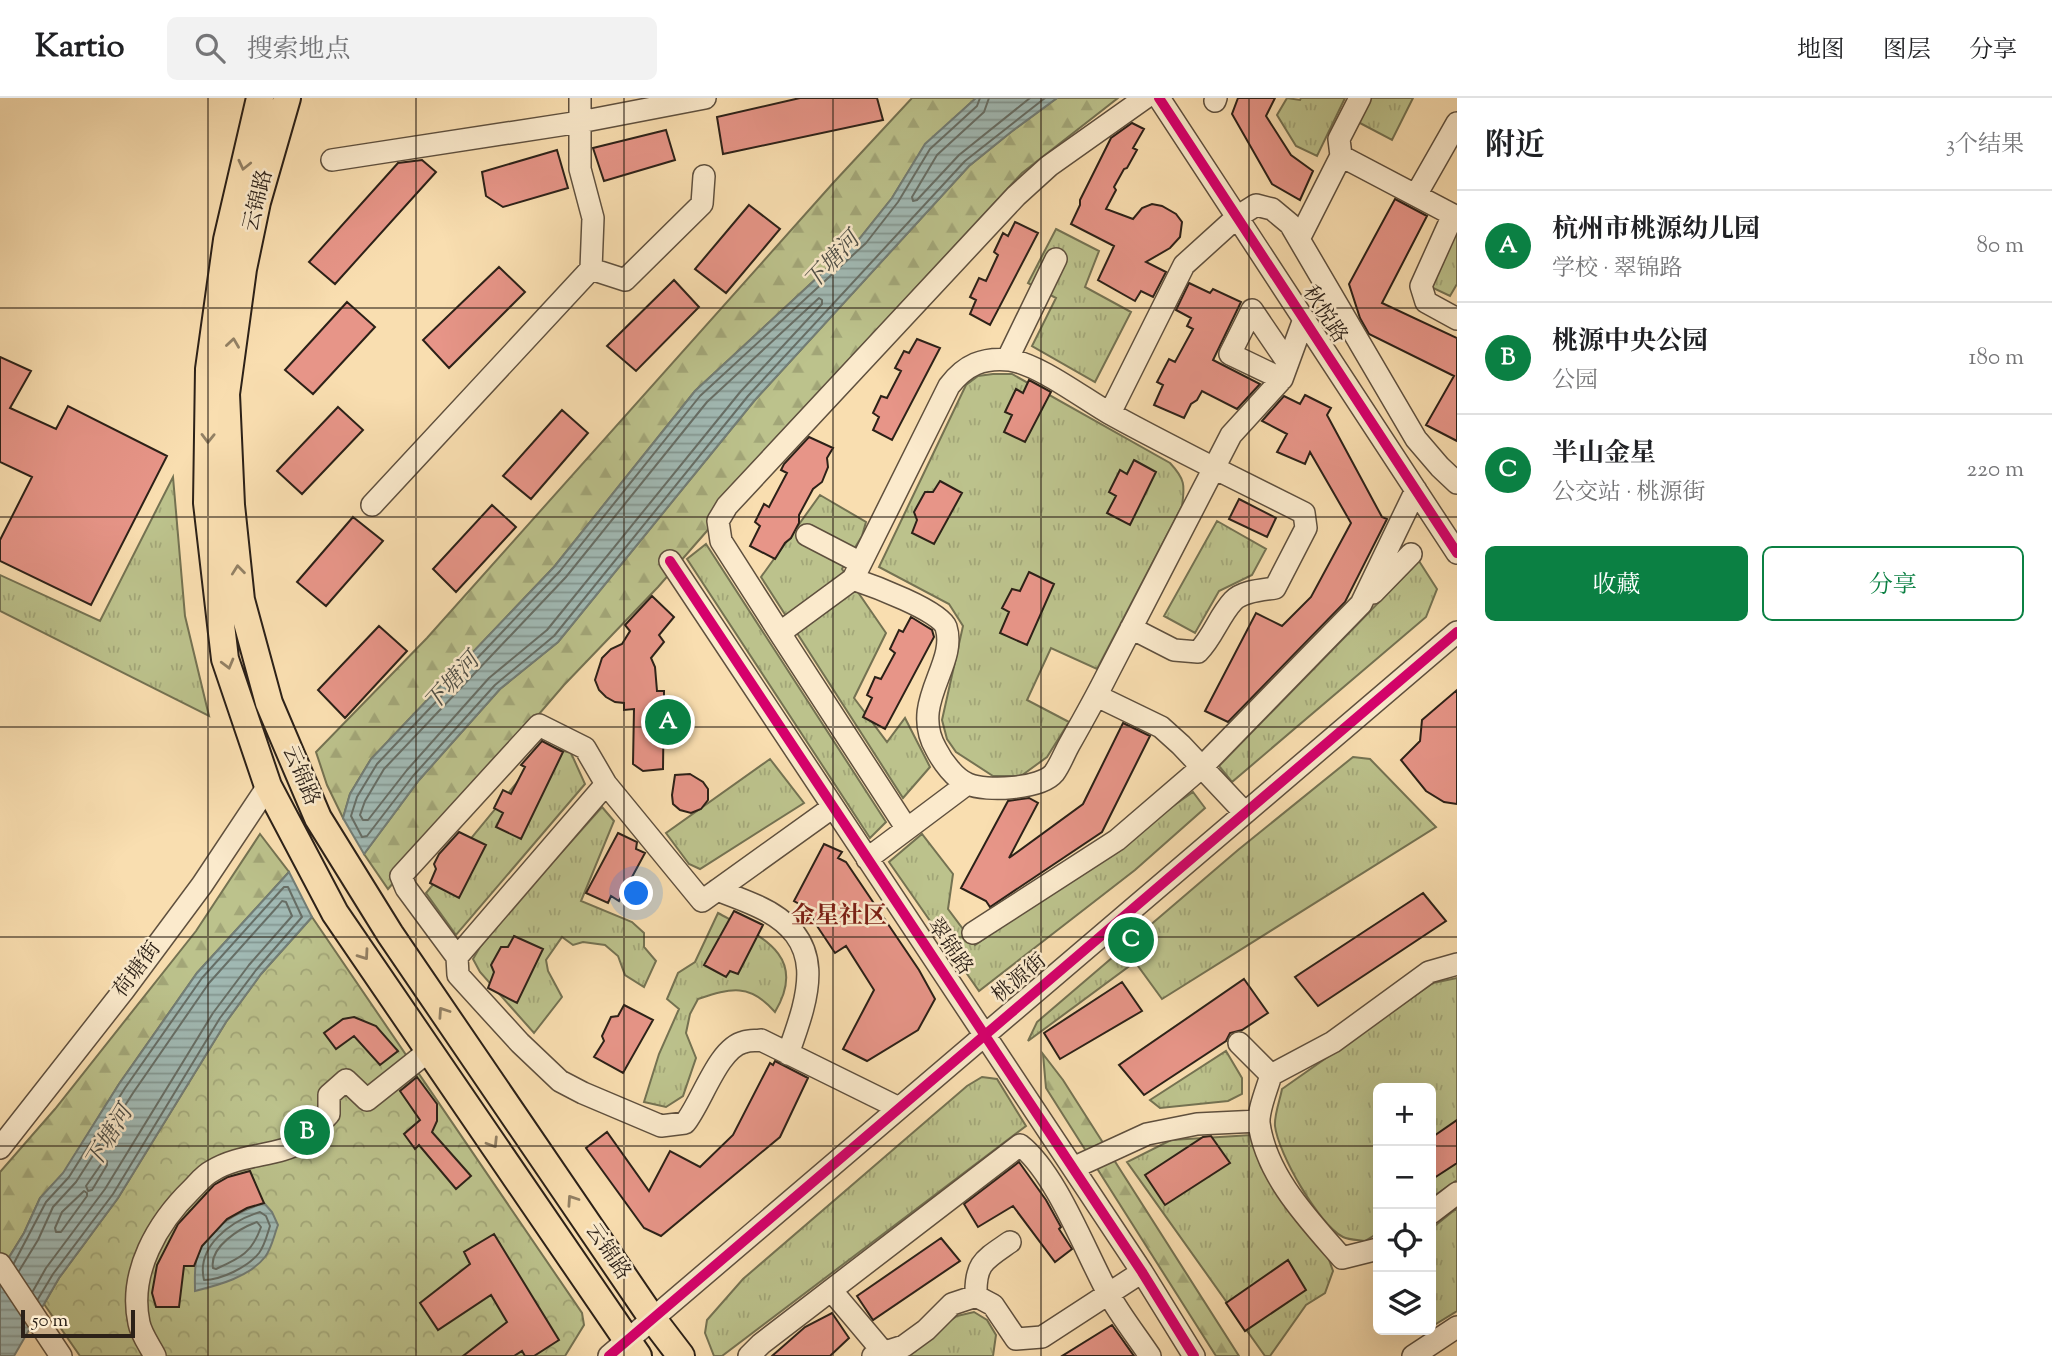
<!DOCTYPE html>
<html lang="zh">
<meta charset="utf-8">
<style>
body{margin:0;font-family:"Sorts Mill Goudy","Noto Serif SC",serif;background:#f2f2f2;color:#202124}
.controls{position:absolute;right:21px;bottom:21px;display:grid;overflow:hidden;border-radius:10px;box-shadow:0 7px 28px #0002}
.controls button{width:63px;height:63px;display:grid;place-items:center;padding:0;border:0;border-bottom:2px solid #e0e0e0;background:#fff;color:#202124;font:35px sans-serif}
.scale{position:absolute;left:21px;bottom:18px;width:114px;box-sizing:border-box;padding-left:7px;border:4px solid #2c2118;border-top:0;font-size:19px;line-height:24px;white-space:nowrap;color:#2c2118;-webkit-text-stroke:5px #fbeacc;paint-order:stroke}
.you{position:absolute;left:637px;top:796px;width:24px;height:24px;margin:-18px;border:5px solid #fff;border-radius:50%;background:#1a73e8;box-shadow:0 0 0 10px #1a73e833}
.badge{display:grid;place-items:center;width:46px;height:46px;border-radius:50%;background:#0b8043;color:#fff;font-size:23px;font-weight:700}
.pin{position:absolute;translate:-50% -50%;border:4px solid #fff;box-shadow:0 2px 7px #0006}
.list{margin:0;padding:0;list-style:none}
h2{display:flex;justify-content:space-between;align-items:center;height:91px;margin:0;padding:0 28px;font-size:30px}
h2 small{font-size:23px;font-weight:400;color:#757577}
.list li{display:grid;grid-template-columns:46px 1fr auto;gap:21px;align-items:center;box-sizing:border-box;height:112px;padding:0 28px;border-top:2px solid #e0e0e0}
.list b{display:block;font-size:26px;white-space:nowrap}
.list p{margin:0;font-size:23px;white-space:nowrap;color:#757577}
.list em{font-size:23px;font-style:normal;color:#757577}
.actions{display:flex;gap:14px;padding:21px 28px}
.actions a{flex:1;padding:16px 0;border:2px solid #0b8043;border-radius:10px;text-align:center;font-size:24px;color:#0b8043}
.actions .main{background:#0b8043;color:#fff}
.icon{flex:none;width:38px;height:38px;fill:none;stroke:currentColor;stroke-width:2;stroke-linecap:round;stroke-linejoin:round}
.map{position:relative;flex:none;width:1457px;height:1258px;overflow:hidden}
header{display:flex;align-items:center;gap:42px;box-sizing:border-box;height:98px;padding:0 35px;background:#fff;border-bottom:2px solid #e0e0e0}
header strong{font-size:33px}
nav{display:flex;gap:38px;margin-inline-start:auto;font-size:24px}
.search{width:490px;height:63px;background:#f2f2f2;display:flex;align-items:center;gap:18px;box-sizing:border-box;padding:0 24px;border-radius:10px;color:#757577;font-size:26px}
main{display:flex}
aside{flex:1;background:#fff}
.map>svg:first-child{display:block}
.grass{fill:url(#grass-tufts);stroke:#747252;stroke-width:2}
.forest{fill:url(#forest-firs);stroke:#747252;stroke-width:2}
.park{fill:url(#park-crowns);stroke:#747252;stroke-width:2}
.water{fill:url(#water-rules);stroke:#727d76;stroke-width:2}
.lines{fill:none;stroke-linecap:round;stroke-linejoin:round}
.shore{stroke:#666e66;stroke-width:2}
.building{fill:#e79588;stroke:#2c2118;stroke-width:2}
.minor-casing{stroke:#5f503e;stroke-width:24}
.major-casing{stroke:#2c2118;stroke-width:30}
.minor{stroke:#fbeacc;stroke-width:21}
.major{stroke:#f9deb0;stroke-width:26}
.cycleway-casing{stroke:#fbeacc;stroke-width:15}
.cycleway{stroke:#d6006c;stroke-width:10}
.oneway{stroke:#928064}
.grid{fill:none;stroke:#2c2118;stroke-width:2;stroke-opacity:0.55}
.labels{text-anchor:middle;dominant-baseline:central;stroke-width:5;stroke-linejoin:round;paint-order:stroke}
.street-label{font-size:21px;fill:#2c2118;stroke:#fbeacc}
.water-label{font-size:23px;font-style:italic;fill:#4f4f47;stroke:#fbeacc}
.quarter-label{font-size:24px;font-weight:bold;fill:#7a1f14;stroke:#fbeacc}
</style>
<header>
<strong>Kartio</strong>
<div class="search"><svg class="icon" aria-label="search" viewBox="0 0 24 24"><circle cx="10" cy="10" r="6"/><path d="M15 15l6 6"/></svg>搜索地点</div>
<nav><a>地图</a><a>图层</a><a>分享</a></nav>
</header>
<main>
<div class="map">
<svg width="1457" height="1258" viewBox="0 0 1457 1258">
<defs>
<pattern id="grass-tufts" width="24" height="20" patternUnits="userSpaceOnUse" patternTransform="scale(1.75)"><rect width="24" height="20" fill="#bcc28c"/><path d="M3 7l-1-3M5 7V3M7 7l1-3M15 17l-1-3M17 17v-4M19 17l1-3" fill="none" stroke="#a2a678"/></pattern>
<pattern id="forest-firs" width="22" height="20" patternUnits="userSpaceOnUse" patternTransform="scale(1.75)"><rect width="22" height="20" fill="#bcc28c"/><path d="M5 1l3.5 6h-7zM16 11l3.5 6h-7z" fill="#a2a678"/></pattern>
<pattern id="park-crowns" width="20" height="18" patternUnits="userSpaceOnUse" patternTransform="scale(1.75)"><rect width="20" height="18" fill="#bcc28c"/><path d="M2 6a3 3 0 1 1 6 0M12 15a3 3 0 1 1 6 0" fill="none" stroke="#a2a678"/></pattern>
<pattern id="water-rules" width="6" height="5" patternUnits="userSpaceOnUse" patternTransform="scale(1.75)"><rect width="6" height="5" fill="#a1bab5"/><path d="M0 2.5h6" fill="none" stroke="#839792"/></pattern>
</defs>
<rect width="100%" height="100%" fill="#f9deb0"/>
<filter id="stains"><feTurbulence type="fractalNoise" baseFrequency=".00286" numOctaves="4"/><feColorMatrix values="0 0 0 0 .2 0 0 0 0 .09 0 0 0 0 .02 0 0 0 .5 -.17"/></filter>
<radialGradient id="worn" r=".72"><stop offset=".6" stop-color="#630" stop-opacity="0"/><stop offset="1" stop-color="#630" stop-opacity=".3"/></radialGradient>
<path class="grass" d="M1287,0L1300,2L1301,0H1345L1317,58L1296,48L1277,17Z
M1371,0H1413L1392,42L1358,24Z
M1457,126V186L1450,198L1431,189Z
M1056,131L1099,153L1085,189L1131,214L1095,284L1032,248L1056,200L1028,185Z
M993,276H1012L1170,365C1185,381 1185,387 1182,408L1097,571L1051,550L1027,602L1069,624L1047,659L1021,678H993L956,654L947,641L942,622L963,528L949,506L879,469L966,287L978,278Z
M173,379L185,518L209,618L0,513V477L100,523Z
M820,397L866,424L862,438L842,471L886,535L854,600L887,644L905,620L930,669L903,700L761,479Z
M1217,423L1266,451L1252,477L1219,493L1195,535L1164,518Z
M706,446L886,724L870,740L687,461Z
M1419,463L1437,491L1426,519L1232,684L1219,668Z
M547,648L571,655L585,686L456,837L426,795Z
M1353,659L1370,661L1436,729L1162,901L1135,864L1028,943L1037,924L1238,752Z
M770,661L804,705L700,771L689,766L666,735Z
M1193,694L1205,710L1135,772L979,893L889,764L922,736L953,776L948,811L975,847Z
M602,709L614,723L581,803L632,824L644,835V849L656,863L644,889L625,877L618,858L605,847L583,844L573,847L562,839L546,862L548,873L562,899L534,935L480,874L473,861L480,849L519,802Z
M718,815C760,838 809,857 775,914C750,885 731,890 698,901L690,916L686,935L696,960L683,998L666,1009L644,1004L659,956L679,911L667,901L678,875L695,864Z
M1457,880V1082L1431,1100V990H1378V1135L1365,1143C1359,1142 1349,1142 1343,1139C1319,1127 1278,1055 1275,1028C1274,1017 1280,1002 1282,991L1433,885Z
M1226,953L1242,980V996L1228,1003L1160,1010L1150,1002Z
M982,979L997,981L1026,1028L722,1258H714L705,1235L707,1222L743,1181L967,988Z
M1252,1037L1261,1069L1328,1159L1333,1173L1325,1195L1306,1207L1270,1258H1265L1127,1064L1171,1042Z
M1457,1110V1213L1431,1229V1131Z
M974,1214L987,1222L996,1237L993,1258H897L957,1218Z"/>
<path class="forest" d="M912,0H976L925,47L892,100L860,140L695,293L554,469L371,661L350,696L343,720L327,687L316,654L427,540L834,84Z
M1057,0H1118L1022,75L774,343L706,434L658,489L564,587L388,791L364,756L419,682L500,591L558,544L754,303L969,68L1011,34Z
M260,736L289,774L197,875L119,986L63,1076L40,1100L24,1135L0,1174V1074L55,1011L196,833Z
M1043,956L1063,982L1239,1258H1216L1046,990Z"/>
<path class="park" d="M312,819L582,1215L584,1227L565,1258H80L44,1206L59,1180L118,1100L226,924L261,876Z"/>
<path class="water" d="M976,0H1057L1011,34L969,68L754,303L558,544L500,591L419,682L364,756L343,720L350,696L371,661L554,469L695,293L860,140L892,100L925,46Z
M289,774L312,819L261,876L226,924L118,1100L59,1180L14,1258H0V1174L24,1135L40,1100L63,1075L119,986L197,875Z
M264,1105L272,1114L278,1127C274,1137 272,1150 265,1159C249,1179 219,1187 195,1193C195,1182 194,1170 197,1159C206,1130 237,1114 264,1105Z"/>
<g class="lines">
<path class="shore" d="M980,0L977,8L930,51L898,104L866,145L700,298L560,473L377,666L357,699L351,718L362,739L367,738L413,678L495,587L554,538L748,298L965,63L1045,0
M989,0L984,14L937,57L912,99L913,103L917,102L959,57L1030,0
M819,200L822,202V206L741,293L547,532L489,580L407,672L368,722H363L360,717L365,703L384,671L566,479L707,304Z
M104,1062L107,1063V1067L92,1092L88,1093L86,1088Z
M84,1093L87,1095V1098L61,1134H56L55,1130L62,1114Z
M260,1114L266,1118L270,1128C267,1137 265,1147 259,1155C248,1169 221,1182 204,1182C196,1148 231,1123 260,1114Z
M257,1124L261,1129C252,1155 240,1160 216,1171L213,1170C209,1149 240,1130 257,1124Z
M14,1165L46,1104L69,1079L125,990L202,880L284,789H288L302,819L256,872L220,920L113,1096L53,1176L38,1201
M19,1173L38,1142L53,1109L76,1084L133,995L209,885L278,808L282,803L286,804L292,818L249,867L213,915L105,1091L46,1170L33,1193"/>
</g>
<path class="building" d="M800,0H877L883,22L723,56L717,19Z
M1238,0H1275L1266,18L1291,57L1313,73L1300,102L1272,86L1232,16Z
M1132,25L1144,31L1133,50L1137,52L1127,70L1124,71L1114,89L1116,92L1106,111L1133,121L1142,110L1152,106L1162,108L1176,116L1182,124L1180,139L1170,150L1146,164L1166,174L1153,199L1141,193L1135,203L1098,182L1114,148L1071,126L1080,107V102L1111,40Z
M666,32L675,62L604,83L593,50Z
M557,52L568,90L503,109L486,98L482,74Z
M422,62L436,74L335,186L309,164L398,65Z
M1395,101L1427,118L1382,205L1457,240V343L1426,327L1454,278L1369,236L1360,220L1349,186Z
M749,107L780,131L726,195L695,171Z
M1015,124L1038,135L990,227L970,216L976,202L970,199L979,180L986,183L998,157L994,154L1003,135L1008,138Z
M499,169L525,194L449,270L423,242Z
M674,182L699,209L636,273L607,248Z
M1189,185L1210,195L1213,191L1241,204L1213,262L1260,286L1237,311L1202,293L1197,302L1191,306L1184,320L1154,307L1163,287L1157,284L1169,261L1175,264L1193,231L1187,228L1191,220L1176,212Z
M347,204L375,229L313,296L285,272Z
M917,241L940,250L892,342L873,332L879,319L873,315L881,298L887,300L901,273L895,270L904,253L909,255Z
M0,259L31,273L10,310L56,331L68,308L167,358L91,507L0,463V442L32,379L0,364Z
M1029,282L1051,294L1025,344L1004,334L1012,317L1005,314L1016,291L1023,295Z
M1305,297L1331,310L1327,317L1382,419L1387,421L1345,504L1228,624L1205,613L1256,515L1282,528L1311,499L1351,425L1310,354L1305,366L1277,354L1287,336L1262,323L1284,298L1300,306Z
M338,309L363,332L302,396L277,373Z
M562,312L588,335L531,401L503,378Z
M809,339L833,350L827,360L828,369L822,384L813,391L799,417V425L791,440L785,445L775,461L750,448L760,428L755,424L764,406L769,409L787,375L781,372L784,366Z
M1134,362L1156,374L1130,427L1107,415L1116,398L1109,394L1120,372L1127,376Z
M940,383L962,395L934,446L912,435L917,422L914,414L925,394H933Z
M1239,401L1276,420L1267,439L1229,421Z
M492,407L516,429L456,494L433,471Z
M353,419L383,443L326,508L297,484Z
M1029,474L1054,486L1027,547L1000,535L1009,514L1002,510L1012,491L1020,493Z
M652,498L674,519L659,537L664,544L651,560L655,569L657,593H664L663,671L643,673L633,666L634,611L624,612V605L615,604L606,599L599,592L595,582L602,560L611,551L622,546L630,533L625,527Z
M911,519L932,532L934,539L885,631L863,619L872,600L867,597L875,579L881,581L895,555L890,551L899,532L903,534Z
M379,528L407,553L345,620L318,592Z
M1457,592V706L1444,704L1426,693L1401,662L1420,643L1422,622Z
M1123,625L1150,638L1102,734L990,809L986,803L961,790L1008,703L1029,700L1038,705L1009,760L1083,706Z
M542,643L563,654L521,741L496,729L503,715L494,710L503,692L511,696L525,669L521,667Z
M690,676L703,684L708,691V702L701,711L691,715L680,712L673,706L672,697L675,677Z
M459,734L486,747L459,800L430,785L436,771L434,766L439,756Z
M618,735L637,744L636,751L645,755L619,803L611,798L608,805L586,795Z
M824,746L842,754L838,760L846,764L919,872L935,901L918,932L867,963L843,951L874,892L846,848L835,855L813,822L812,813L794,803Z
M1423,795L1446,823L1318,908L1295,879Z
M734,813L763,827L738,876L730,873L726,879L704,867Z
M514,838L543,851L517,905L488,890L494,874L491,867L501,849H508Z
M1244,881L1268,915L1242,932L1230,935L1226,943L1144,997L1119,967Z
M1122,884L1142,913L1060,961L1044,935Z
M624,907L653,922L623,975L594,959L604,943L602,938L611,919L618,918Z
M354,919L376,928L398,953L380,967L354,938L336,951L324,935L343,921Z
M775,963L808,980L780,1039L661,1138L644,1130L586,1050L607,1034L649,1093L670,1053L700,1069L733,1037L770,965L773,967Z
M417,979L437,1006V1023L432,1034L471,1078L456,1091L419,1047L415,1051L404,1036L420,1022L400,993Z
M1457,1022V1065L1431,1082V1040Z
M1211,1038L1230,1065L1165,1107L1145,1077L1203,1039Z
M1019,1064L1046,1102L1061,1129L1059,1131L1072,1151L1055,1164L1013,1108L978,1129L964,1106Z
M250,1073L264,1105L247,1110L227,1121L202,1148L194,1168H184L179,1209H156L152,1195L157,1167L178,1126L214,1087L228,1079Z
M494,1136L559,1242L534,1258H525L522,1253L514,1258H463L507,1224L491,1197L438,1232L420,1205L470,1166L464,1154Z
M941,1140L960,1163L873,1222L857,1198Z
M1288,1162L1306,1192L1245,1233L1226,1205Z
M832,1215L849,1240L830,1258H772L805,1229Z
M1112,1227L1134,1258H1062Z"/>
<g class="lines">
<g class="minor-casing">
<path id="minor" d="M580,0V71L593,120L591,171
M1159,0L1457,455
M1215,3L1216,0
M1341,58L1453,117L1421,188L1426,204L1457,221
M332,62L580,24L705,0
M1416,97L1457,25
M1299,141L1341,58L1339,41L1360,0
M1007,262L1056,161
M1282,281L1230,256L1252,212L1288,265
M1110,315L1184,167L1237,119L1256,107L1272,111L1290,126L1416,341L1440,369L1457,385
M372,407L591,171L625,182L702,106L704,78
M807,437L861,465
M670,463L1142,1174L1194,1258
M853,481C871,487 941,513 946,529C958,567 909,604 936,651C942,663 955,681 968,686C986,694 1041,691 1054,675C1060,667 1064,656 1069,647C1082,624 1095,601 1107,577C1143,508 1178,439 1214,370C1179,352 1143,334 1109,315C1083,300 1038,266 1010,262C983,259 965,267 949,288L853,481L785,531L783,540L907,731
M1373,495L1411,456
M1131,530L1174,552L1198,554C1213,539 1219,518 1233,503C1242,493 1262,492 1275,490L1306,430L1304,415L1214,370L1231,337L1282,281L1304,221
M783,540L721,443L718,423L727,408L1016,98L1049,68L1145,0
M1097,598L1161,629L1181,647L1245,715
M606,686L585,650L539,627L401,778L406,790L457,859L458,877L520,945L560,983L583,995L661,1028L685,1025C702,1004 718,950 744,944C750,942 756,943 761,942L899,1010
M867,761L967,686
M717,792C730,797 744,802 757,808C830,841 809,897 788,956
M973,835L1117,742L1202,669L1361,506L1416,392
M457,859L606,686L702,803L833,709
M1239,945L1271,977
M0,1050L124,892L202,787L268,688
M1073,1070L1147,1036L1197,1026L1259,1023
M1431,1115L1457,1095
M1378,1151L1342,1160C1309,1122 1266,1078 1259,1025C1258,1012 1267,991 1271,977L1333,944L1429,874L1457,866
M0,1166L61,1258
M831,1192L884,1255
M976,1198C975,1165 984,1162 1010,1144
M155,1258C150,1248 141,1236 139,1225C128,1174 158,1124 192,1091C198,1085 204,1077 212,1073C241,1055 278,1059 303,1043C313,1036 321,1024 329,1016V997L346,982L367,1002L430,952
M609,1258L1457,534
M749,1258L761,1246L1020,1047C1056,1075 1085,1153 1108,1195C1120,1217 1136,1237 1150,1258
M873,1258L904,1248L926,1232L952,1206L976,1198L993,1207L1016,1241L1042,1239L1142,1174
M1413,1258L1457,1229"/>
</g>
<g class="major-casing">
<path id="major" d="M260,0L227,142L209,271L207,405L225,561L268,688L335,815L638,1258
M287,0L257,104L243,171L226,296L231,407L241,502L269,605L318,720L390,836L652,1220L681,1258"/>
</g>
<use href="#minor" class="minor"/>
<use href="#major" class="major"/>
<g class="cycleway-casing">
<path id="cycleway" d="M1159,0L1457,455
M670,463L1142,1174L1194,1258
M609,1258L1457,534"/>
</g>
<use href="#cycleway" class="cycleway"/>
</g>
<defs><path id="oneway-chevron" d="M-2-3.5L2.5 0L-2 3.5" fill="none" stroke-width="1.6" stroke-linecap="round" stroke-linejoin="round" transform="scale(1.75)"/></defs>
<g class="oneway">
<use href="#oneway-chevron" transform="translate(244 67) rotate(103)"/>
<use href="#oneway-chevron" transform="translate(233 245) rotate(-82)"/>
<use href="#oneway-chevron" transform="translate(208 340) rotate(91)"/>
<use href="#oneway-chevron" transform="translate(238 472) rotate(-96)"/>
<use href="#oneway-chevron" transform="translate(228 566) rotate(75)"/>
<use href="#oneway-chevron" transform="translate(364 857) rotate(55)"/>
<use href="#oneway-chevron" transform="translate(443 914) rotate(-124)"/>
<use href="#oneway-chevron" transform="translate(493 1045) rotate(58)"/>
<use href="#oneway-chevron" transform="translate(572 1102) rotate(-124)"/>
</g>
<path class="grid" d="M208,0V1258M416,0V1258M624,0V1258M833,0V1258M1041,0V1258M1249,0V1258M0,210H1457M0,419H1457M0,629H1457M0,839H1457M0,1048H1378M1431,1048H1457"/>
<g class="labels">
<g class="street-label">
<text transform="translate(259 103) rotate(-76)">云锦路</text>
<text transform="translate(1324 217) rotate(57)">秋悦路</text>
<text transform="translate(300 678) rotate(67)">云锦路</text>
<text transform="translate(949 849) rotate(56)">翠锦路</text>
<text transform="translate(138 872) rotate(-53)">荷塘街</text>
<text transform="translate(1020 881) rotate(-40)">桃源街</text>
<text transform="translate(607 1154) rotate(56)">云锦路</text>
</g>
<g class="water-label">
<text transform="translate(833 164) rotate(-47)">下塘河</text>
<text transform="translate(453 585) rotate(-48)">下塘河</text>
<text transform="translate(110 1040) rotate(-59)">下塘河</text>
</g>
<g class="quarter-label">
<text x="839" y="819">金星社区</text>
</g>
</g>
<rect width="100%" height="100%" filter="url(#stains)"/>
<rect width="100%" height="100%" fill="url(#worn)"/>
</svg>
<div class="controls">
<button>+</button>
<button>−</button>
<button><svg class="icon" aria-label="locate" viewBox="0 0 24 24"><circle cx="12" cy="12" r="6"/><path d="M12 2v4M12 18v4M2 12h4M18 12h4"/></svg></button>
<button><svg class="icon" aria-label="layers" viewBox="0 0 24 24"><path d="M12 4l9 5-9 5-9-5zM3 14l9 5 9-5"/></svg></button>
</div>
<div class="scale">50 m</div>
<div class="you"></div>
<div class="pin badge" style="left:668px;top:624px">A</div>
<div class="pin badge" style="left:307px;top:1034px">B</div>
<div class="pin badge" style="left:1131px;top:842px">C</div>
</div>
<aside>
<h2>附近<small>3个结果</small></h2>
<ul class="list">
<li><span class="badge">A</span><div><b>杭州市桃源幼儿园</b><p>学校 · 翠锦路</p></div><em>80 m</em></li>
<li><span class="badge">B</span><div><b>桃源中央公园</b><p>公园</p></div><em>180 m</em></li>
<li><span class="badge">C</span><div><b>半山金星</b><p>公交站 · 桃源街</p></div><em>220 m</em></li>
</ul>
<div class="actions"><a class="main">收藏</a><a>分享</a></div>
</aside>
</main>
